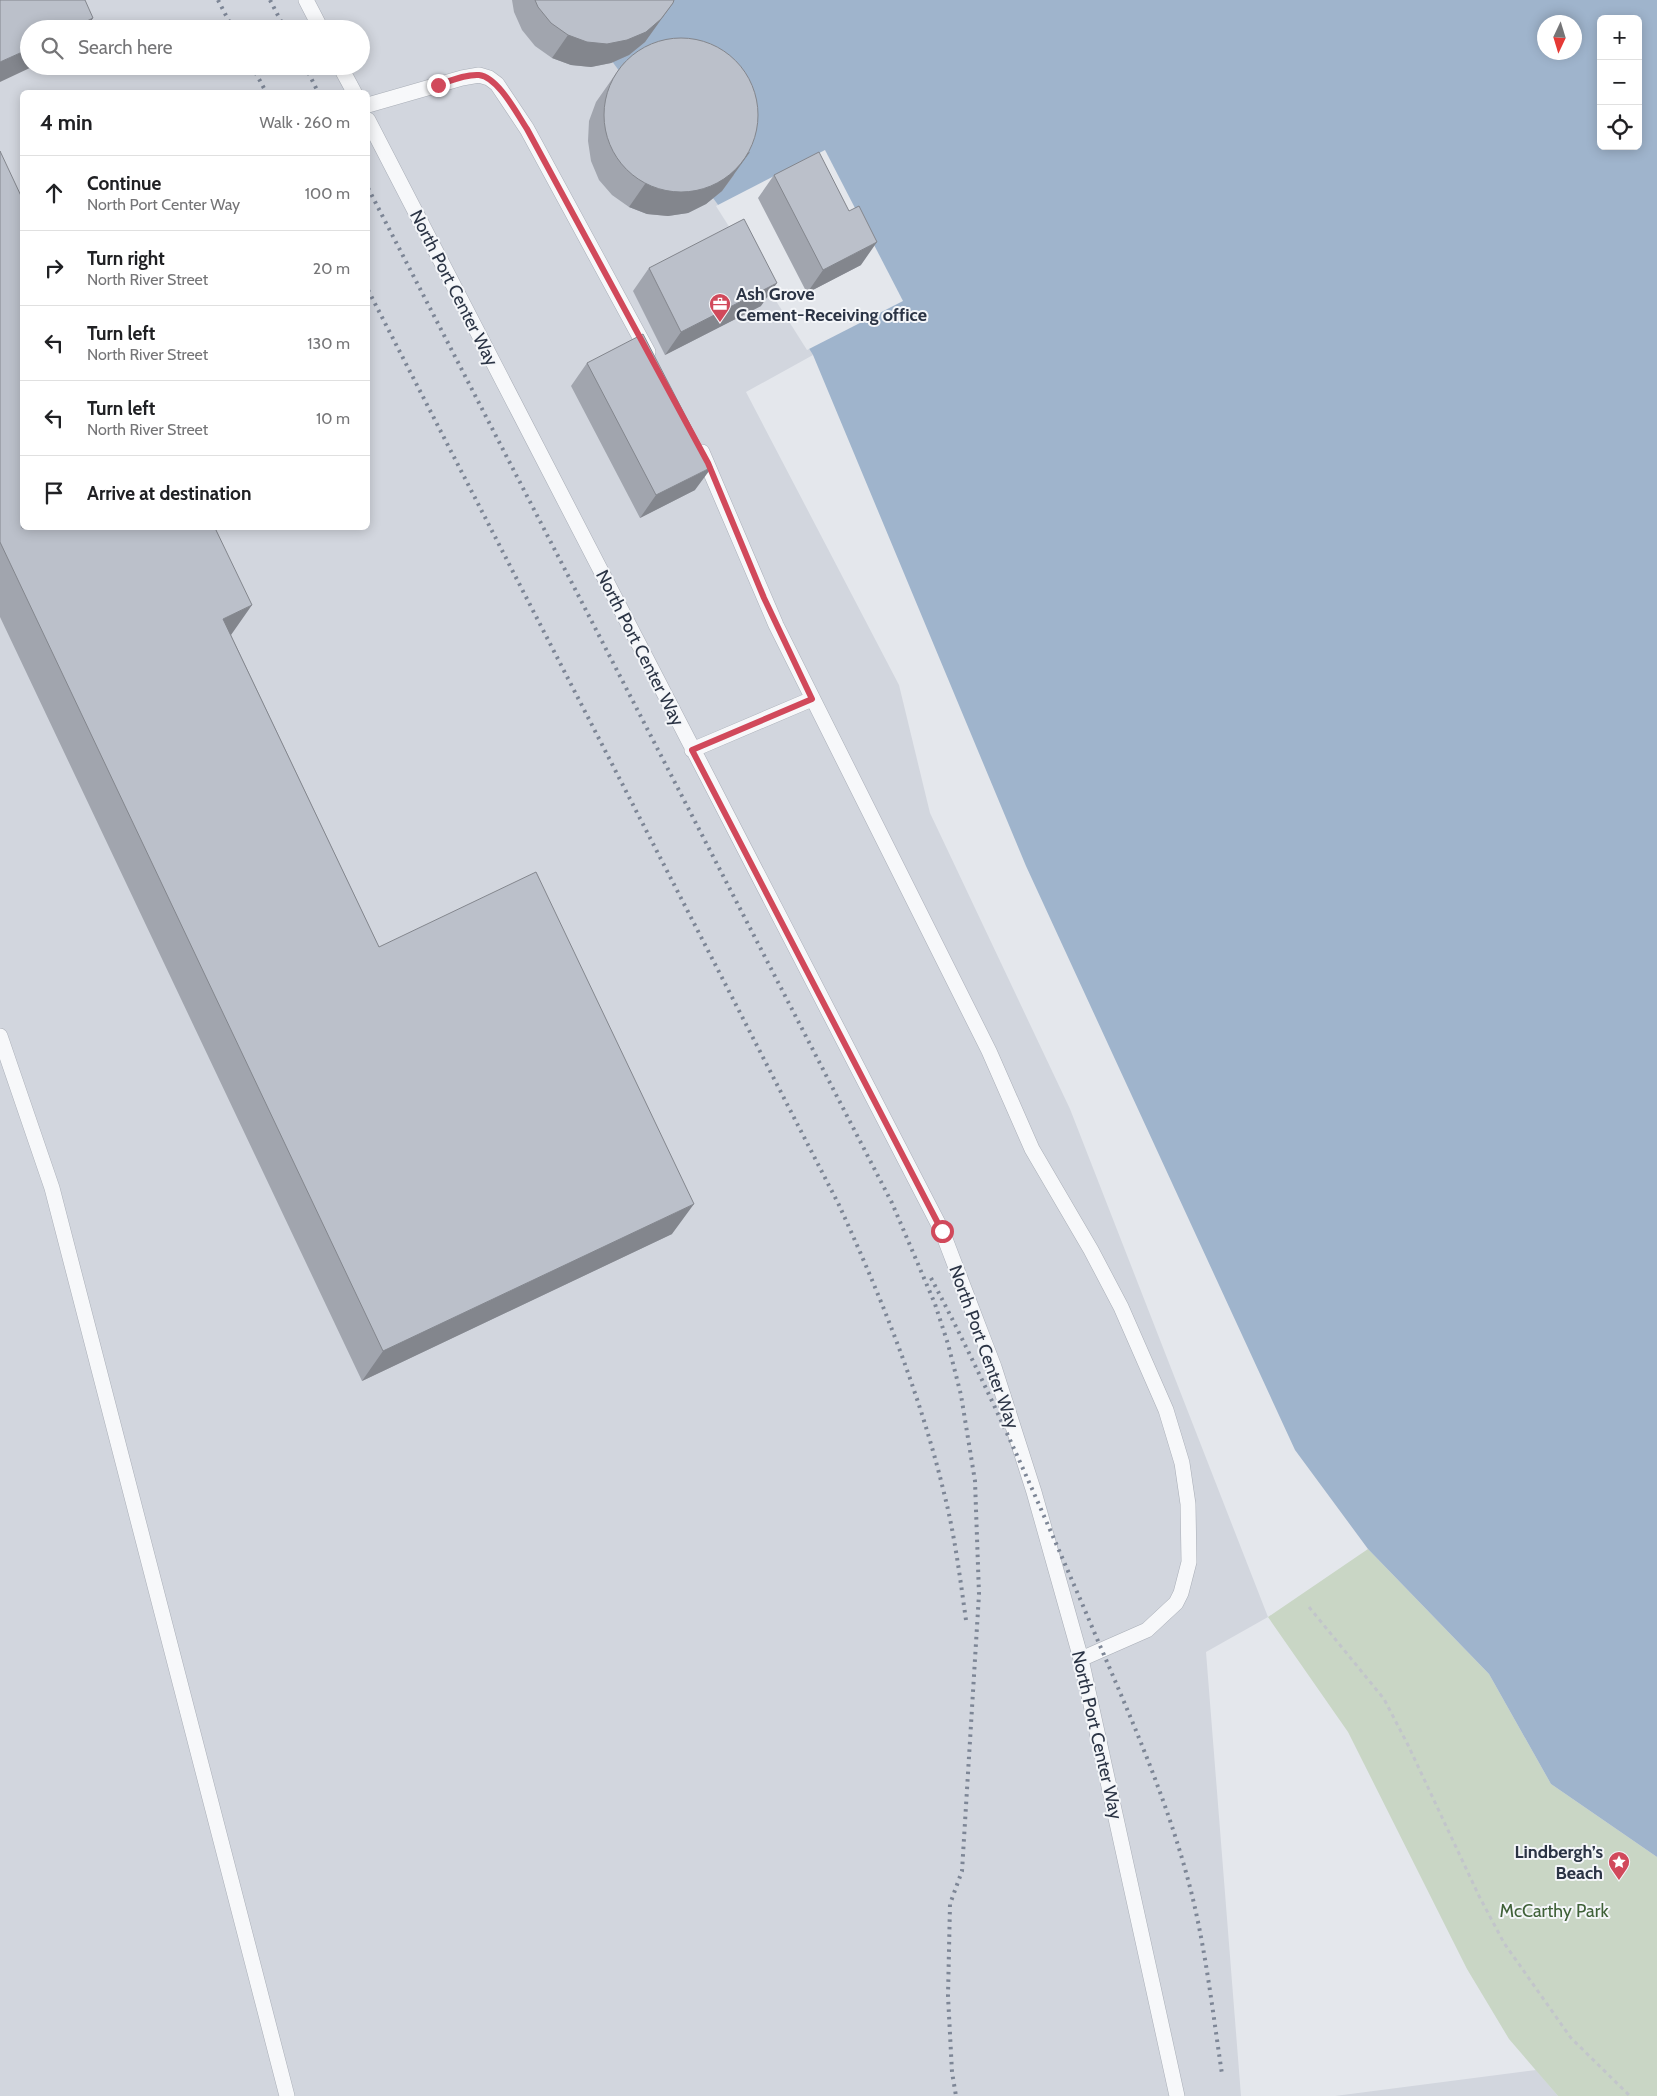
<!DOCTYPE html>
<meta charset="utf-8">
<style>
body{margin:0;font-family:Cabin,sans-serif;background:#f2f2f2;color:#202124}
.controls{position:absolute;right:15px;top:15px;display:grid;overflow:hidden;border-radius:8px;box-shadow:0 2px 12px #0003}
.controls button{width:45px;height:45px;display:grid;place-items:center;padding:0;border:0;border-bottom:1px solid #e0e0e0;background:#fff;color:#202124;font:25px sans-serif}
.compass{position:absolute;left:1537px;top:15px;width:45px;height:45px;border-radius:50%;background:#fff;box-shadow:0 2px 12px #0003;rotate:184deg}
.stop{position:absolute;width:15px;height:15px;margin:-11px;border:4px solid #d1495b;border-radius:50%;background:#fff}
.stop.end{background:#d1495b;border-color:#fff;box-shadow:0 1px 5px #0008}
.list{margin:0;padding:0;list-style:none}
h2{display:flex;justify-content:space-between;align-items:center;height:65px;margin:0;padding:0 20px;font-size:21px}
h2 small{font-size:16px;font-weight:400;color:#757577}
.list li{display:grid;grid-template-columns:32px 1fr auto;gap:15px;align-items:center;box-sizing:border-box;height:75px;padding:0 20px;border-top:1px solid #e0e0e0}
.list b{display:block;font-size:19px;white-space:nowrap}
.list p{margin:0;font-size:16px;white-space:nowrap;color:#757577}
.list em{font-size:16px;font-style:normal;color:#757577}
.icon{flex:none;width:28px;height:28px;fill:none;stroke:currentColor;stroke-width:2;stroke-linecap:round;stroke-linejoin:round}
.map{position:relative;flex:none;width:1657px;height:2096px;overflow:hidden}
.search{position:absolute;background:#fff;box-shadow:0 2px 12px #0003;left:20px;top:20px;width:350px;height:55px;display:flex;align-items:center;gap:12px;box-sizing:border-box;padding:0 18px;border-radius:28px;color:#757577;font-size:19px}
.panel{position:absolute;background:#fff;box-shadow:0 2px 12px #0003;left:20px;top:90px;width:350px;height:440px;border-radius:8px}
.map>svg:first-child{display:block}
.built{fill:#d2d6de;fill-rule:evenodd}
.green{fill:#c9d6c5}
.water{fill:#9fb4cc;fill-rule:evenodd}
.pier{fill:#e4e7ec}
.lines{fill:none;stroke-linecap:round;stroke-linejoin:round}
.service-casing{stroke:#a9aeb7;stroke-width:16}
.path{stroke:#c2c5cb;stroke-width:3;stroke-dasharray:4 4;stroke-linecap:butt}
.service{stroke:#f7f8fa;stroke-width:15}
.rail{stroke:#7d8696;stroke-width:4;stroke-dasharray:2.5 5;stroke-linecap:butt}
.wall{fill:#a1a5ae}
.shaded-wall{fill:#83868d}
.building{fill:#bbc0ca;stroke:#83868d}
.route{stroke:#d1495b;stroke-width:6}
.labels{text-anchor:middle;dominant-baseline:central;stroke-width:4;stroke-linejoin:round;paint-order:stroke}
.street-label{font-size:18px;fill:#2b3445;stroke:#f4f6f9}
.poi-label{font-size:18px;font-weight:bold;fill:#2b3445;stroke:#f4f6f9;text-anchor:start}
.park-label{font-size:18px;fill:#3f6138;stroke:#f4f6f9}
</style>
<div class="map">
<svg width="1657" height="2096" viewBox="0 0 1657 2096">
<rect width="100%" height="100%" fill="#e4e7ec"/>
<path class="built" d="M0,0H571L727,217L813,355L746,392L899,685L930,813L1070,1109L1268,1617L1206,1652L1241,2096H0ZM29,29H361V66H29ZM22,92H368V528H22Z
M1536,2070L1558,2096H1335Z"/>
<path class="green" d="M1368,1549L1489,1674L1551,1784L1657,1857V2096H1558L1509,2039L1467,1969L1348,1732L1268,1617Z"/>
<path class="water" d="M571,0H1657V1857L1551,1784L1489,1674L1368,1549L1295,1450L1026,866L813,355L727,217L586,26ZM1601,19H1638V146H1601ZM1544,22H1574V52H1544Z"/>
<path class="pier" d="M825,150L903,301L807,350L716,206Z"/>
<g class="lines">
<g class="service-casing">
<path id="service" d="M306,0L321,29
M340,66L354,92
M368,105L462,78L479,75L489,78L497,84L527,129L648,352
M368,120L942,1231L994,1367L1034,1492L1081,1659L1177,2096
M702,452L776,625L989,1051L1032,1149L1091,1250L1121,1307L1166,1410L1182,1463L1188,1504L1189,1562L1181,1593L1176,1603L1147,1630L1081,1659
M692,750L812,699
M0,1036L52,1188L287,2096"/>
</g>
<path class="path" d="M1309,1607L1384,1699L1408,1745L1479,1896L1504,1943L1571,2038L1630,2096"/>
<use href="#service" class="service"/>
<path class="rail" d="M218,0L233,29
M270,0L285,29
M252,66L266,92
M305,66L318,92
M368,188L892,1203L935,1304L948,1344L961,1395L975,1481L979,1594L962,1871L950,1904L948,1996L952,2072L956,2096
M368,290L839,1205C882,1299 921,1396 945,1497C955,1537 960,1578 966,1620
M931,1278C988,1386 1036,1497 1084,1608C1121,1696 1162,1784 1187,1876C1205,1941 1212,2008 1222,2074"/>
</g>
<path class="wall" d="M512,0H674L645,42L629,55L611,63L591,67L571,65L552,58L535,46L522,30L514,12Z
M624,62L734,175L722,191L706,204L688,213L668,216L647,214L629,207L612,195L599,180L591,161L588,141L589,121L596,102Z
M0,151L22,528L231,635L379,947L672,1234L362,1381L0,617Z
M774,175L861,265L807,293L758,198Z
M649,268L761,306L665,355L633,291Z
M587,363L695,490L640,518L571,386Z"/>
<path class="shaded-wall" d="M673,3L645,42L629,55L611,63L591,67L571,65L552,58L568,35Z
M93,18L86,29H71Z
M29,49V66H34L0,82V62Z
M750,152L722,191L706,204L688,213L668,216L647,214L629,207L645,184Z
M877,242L861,265L807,293L823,270Z
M777,283L761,306L665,355L681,332Z
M712,467L695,490L640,518L656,495Z
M252,605L231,635L202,649L223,619Z
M694,1204L672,1234L362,1381L383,1351Z"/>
<path class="building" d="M0,0H85L93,18L71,29H29V49L0,62Z
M535,0H674L673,3L661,19L646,32L627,40L607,44L587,42L568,35L551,23L538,7Z
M604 115a77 77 0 1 1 154 0a77 77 0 1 1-154 0Z
M0,151L22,198V528H215L252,605L223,619L379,947L536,872L694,1204L383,1351L0,542Z
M819,152L849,211L859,206L877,242L823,270L774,175Z
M744,219L777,283L681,332L649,268Z
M643,334L712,467L656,495L587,363Z"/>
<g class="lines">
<path class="route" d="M438,85C450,81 466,74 479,75C498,77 517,114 527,129L708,463L764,598L812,699L692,750L942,1231"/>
</g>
<defs>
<g id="office-pin" transform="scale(1.125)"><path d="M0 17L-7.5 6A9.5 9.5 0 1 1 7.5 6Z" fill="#d1495b" stroke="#f4f6f9"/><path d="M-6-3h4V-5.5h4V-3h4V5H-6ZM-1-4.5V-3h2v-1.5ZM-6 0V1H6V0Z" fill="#fff"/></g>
<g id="sight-pin" transform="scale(1.125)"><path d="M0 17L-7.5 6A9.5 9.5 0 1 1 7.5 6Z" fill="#d1495b" stroke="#f4f6f9"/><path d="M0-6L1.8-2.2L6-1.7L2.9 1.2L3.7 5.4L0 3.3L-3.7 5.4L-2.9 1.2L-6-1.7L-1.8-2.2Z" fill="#fff"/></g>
</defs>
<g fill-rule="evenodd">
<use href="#office-pin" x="720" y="304"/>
<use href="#sight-pin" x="1619" y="1862"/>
</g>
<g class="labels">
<g class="street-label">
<text transform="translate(454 288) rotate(63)">North Port Center Way</text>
<text transform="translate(640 648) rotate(63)">North Port Center Way</text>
<text transform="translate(984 1347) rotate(70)">North Port Center Way</text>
<text transform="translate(1097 1735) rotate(77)">North Port Center Way</text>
</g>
<g class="poi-label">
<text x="736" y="294">Ash Grove<tspan x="736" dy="21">Cement-Receiving office</tspan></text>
<text x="1603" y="1852" text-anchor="end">Lindbergh’s<tspan x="1603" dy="21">Beach</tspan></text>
</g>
<g class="park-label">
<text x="1554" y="1911">McCarthy Park</text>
</g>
</g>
</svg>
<div class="controls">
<button>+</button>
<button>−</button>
<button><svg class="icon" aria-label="locate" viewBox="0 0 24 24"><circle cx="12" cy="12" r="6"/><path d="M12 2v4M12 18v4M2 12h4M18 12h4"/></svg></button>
</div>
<svg class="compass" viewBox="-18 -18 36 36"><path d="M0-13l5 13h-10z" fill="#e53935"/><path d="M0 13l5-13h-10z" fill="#757577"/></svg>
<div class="stop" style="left:942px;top:1231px"></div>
<div class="stop end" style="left:438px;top:85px"></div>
<div class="search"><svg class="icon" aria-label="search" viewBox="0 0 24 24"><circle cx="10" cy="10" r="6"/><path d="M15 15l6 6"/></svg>Search here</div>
<section class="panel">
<h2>4 min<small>Walk · 260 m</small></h2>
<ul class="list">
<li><svg class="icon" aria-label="ahead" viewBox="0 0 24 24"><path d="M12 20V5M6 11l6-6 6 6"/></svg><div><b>Continue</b><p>North Port Center Way</p></div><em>100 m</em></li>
<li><svg class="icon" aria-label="right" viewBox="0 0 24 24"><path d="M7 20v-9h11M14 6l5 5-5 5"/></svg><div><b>Turn right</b><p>North River Street</p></div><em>20 m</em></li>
<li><svg class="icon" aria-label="left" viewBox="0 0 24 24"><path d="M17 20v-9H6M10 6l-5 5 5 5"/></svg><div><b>Turn left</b><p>North River Street</p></div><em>130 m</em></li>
<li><svg class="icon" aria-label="left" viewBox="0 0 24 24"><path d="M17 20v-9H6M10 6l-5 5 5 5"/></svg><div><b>Turn left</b><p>North River Street</p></div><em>10 m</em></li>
<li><svg class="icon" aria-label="arrive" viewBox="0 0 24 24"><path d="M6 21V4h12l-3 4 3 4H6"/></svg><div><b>Arrive at destination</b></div></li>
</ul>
</section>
</div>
